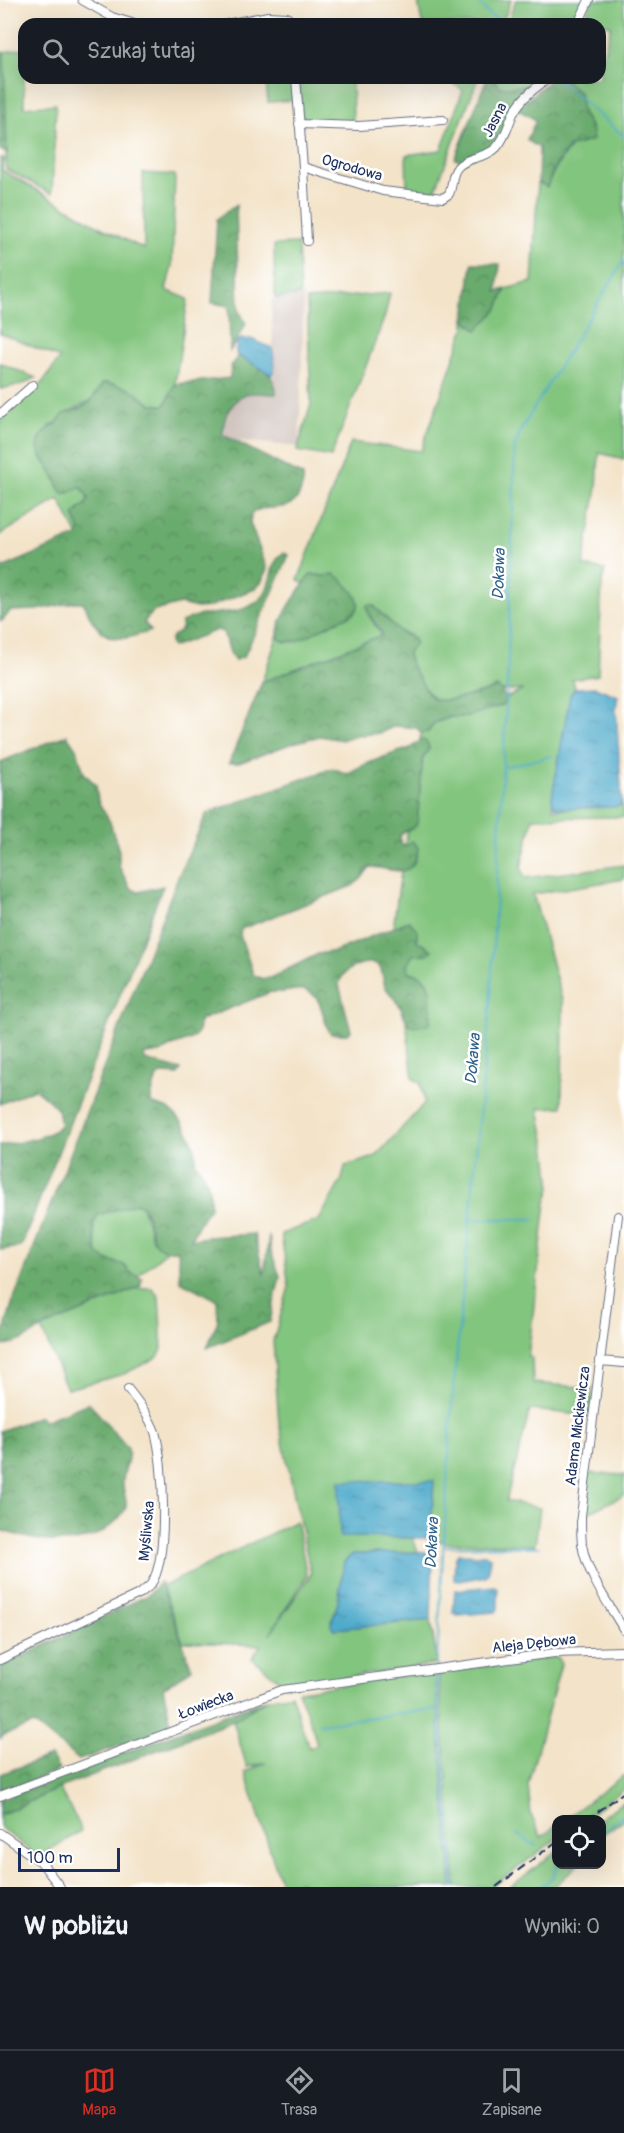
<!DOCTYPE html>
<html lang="pl">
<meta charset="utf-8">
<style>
body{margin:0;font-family:Pangolin,sans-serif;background:#242831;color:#f1f3f6}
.controls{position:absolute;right:18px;bottom:18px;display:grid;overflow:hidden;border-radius:12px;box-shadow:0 6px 24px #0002}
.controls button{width:54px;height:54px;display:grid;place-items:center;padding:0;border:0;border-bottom:2px solid #363941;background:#171b24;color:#f1f3f6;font:30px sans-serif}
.scale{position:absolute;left:18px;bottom:15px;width:102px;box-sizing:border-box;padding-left:6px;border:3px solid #1b2f5e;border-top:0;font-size:16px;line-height:21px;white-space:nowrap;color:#1b2f5e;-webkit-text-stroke:4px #fff;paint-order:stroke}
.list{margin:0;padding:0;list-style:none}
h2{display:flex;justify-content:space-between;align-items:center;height:78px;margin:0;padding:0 24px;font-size:26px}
h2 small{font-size:20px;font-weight:400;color:#9ea1a6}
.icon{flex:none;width:33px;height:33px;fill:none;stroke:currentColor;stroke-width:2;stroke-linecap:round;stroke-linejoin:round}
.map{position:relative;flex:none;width:624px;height:1887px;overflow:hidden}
.search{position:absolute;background:#171b24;box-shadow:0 6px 24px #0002;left:18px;right:18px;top:18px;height:66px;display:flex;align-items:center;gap:15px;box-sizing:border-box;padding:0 21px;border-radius:18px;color:#9ea1a6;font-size:22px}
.sheet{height:162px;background:#171b24}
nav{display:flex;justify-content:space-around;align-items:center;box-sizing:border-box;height:84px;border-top:2px solid #363941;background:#171b24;font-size:16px;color:#9ea1a6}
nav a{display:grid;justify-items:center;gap:3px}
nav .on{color:#d93025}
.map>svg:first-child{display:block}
.industrial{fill:#cec1ba}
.green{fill:#82c57e;stroke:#4e7a6e;stroke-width:1.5}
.forest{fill:url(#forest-crowns);stroke:#426c66;stroke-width:1.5}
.water{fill:url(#water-ripples);stroke:#336c94;stroke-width:1.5}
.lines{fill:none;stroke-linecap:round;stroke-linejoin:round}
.stream{stroke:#4ba9ca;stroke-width:2}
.minor-casing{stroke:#676e83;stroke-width:10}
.minor{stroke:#fff;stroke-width:8}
.rail{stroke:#1b2f5e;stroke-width:2;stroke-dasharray:9 4.5;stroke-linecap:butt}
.labels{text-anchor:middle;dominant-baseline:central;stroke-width:5;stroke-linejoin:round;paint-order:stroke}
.street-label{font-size:15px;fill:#1b2f5e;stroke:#fff}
.water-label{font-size:16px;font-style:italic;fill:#2e6089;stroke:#fff}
</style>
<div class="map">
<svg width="624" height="1887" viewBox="0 0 624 1887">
<defs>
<pattern id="forest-crowns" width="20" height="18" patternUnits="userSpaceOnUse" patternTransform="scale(1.5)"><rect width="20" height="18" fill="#69aa6d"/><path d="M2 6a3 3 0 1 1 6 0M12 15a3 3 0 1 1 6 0" fill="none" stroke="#568b5d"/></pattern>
<pattern id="water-ripples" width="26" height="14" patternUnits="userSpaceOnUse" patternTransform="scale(1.5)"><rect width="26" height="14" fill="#4ba9ca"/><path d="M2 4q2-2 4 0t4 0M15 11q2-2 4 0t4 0" fill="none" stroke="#3e8aa7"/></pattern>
</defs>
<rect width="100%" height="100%" fill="#fff"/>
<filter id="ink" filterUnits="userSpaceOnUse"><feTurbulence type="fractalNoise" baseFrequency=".0167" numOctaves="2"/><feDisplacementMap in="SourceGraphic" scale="12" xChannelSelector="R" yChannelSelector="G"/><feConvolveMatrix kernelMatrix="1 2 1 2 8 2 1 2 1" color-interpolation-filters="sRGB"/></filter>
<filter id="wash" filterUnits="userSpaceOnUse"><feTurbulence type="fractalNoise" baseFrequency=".008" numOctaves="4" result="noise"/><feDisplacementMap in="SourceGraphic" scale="24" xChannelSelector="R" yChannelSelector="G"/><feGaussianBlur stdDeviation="1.35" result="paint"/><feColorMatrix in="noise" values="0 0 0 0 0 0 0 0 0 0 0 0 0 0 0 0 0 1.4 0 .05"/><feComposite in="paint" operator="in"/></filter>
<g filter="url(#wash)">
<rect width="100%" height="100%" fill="#f3e3c8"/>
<path class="industrial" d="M304,295L299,447L231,440L223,435L222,428L235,400L241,394H275L271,299Z"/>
<path class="green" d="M428,0H511L502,24H422L418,1Z
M516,0H586L574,24H507Z
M592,0H624V459L599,453L597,488L583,566L605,570L602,582L598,675L572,679L575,688L570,695L552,797L553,809L616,807L622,804L624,817L533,818L521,867L525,878L624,865V879L533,894L563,1003L562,1107L539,1108L547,1151L551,1188L546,1203L528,1357L532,1358L533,1383L592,1388V1416L530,1410L506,1501L540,1508L535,1545L447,1543L425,1538L431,1530L340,1536L413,1538L418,1552L353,1554L344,1562L338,1602L331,1625L334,1629L431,1620L437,1664L286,1686L252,1658L261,1645L183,1642L162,1587L296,1521L307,1575L269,1635L311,1574L279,1424L273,1341L289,1287L281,1234L319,1220L342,1179L345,1166L375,1157L425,1103L420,1082L413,1079L394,921L421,733L428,732L434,723L455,716L466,717L523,690L502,691L497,687C486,693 449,703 437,700C428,697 411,668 408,658C407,653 410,643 409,635L399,631L373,606L369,616L382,635L262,682L278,634L280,639L320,629L351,615L323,576L311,574L304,584L298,580L351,442L421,451L465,327V319L476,329L497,310L506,289L532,282L538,182L547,187C557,160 570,147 591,128L582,113L579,93L563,78H600V66L611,26L585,18Z
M24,48V107L56,104L52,194L6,169L4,52Z
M299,78H352L353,122L302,121Z
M445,78H478L435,191L407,190L406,155L441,150L463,90Z
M490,78H543C528,89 518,87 500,87Z
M293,82L295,100L268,102L266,83Z
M0,157L4,159L2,170L102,228L144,249L143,173L175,175L172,266L166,290L188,299L175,384L165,405L148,404L136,392L107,383L99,388C94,405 81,403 70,412C63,417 58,422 50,426L40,455L58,483L61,491L67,493L82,487L87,493V503L77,511L76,521L80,531L78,536L59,499L0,535V418L40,386L60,358L0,333Z
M298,244L300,295L275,298L274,245Z
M390,293L385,316L331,457L297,451L311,404L307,300Z
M0,363L36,378L23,384L0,389Z
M137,1203L142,1206L153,1241L167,1251L137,1276L130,1273L124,1265L106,1260L97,1252L93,1225L98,1215Z
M138,1288H152L159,1297L162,1349L158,1357L124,1374L67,1389L41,1328Z
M587,1473L624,1475V1495L586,1514Z
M557,1657L561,1664L528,1784L531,1815L541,1837L556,1826V1839L492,1887H456L438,1672Z
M435,1671L452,1887H303L300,1882L282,1887L245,1772L266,1763L247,1767L233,1721L267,1699L291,1694L309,1748L317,1744L310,1721L298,1691Z
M624,1775V1789L583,1819H565Z
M59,1788L77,1820L81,1831L38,1857L0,1827V1815Z
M624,1801V1819L602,1835V1820L599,1819Z
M556,1852V1864L578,1865L554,1887H510Z"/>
<path class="forest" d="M4,52L7,153L0,150V53Z
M487,78L495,81L500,87L532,86L514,105L504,131L495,148L463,161L455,159Z
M552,78H563L579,93L582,113L591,128L593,140L569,147L554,168L547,187L538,182L539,148L527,140L536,120L517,109Z
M236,205L239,310L246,324L230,351L229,306L212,303L217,219Z
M472,263L500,264L497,291L506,289L497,310L477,330L465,319Z
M239,356C257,366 277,372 276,394C250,393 242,388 228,412C224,420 222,426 223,435L303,476C304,482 303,484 301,490C293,519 262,500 251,515L250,523L267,569L261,583L256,588L209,607L197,608L180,604L154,611L144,622L151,631C126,639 108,646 92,620C88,614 87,608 83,602H75L37,610L10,611L3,620L0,621V569L77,536L80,531L74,515L87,503L89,498L81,487L64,495C57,486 54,474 47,465C45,461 41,457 39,452C37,447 39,438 43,434C50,426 59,424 63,414L81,408L91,401L103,383C114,384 126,386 135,392C146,399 150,408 165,405L175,384L230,378L231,365Z
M283,553L289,555L244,657L235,660L231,655L223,632L217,630L172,647L170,642L172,636C179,633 182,630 182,622C205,608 235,619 258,601C274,589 267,565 283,553Z
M311,574L323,576L335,574C342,579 362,598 358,607C354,617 343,618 335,622C322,628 310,636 297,641C293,642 287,643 283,641C264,634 305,583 311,574Z
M367,605H373L399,631L414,639L415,644L408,652C408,662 414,671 419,678C423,684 427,694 433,698C442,705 486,692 497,687L502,691L506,700L503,705L466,717H449L434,723L428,732L421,733L417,728L395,726L380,733L353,736L342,740L320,736L293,743L239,763H229L262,682L382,635C379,624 366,618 367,605Z
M67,735L77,750L84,773L96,785L98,801L110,822L119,851V866L130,888L138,892L163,886L21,1247L0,1250V1146C16,1142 51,1139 61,1124C60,1120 59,1113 57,1109C54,1105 39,1091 34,1089L0,1104V762Z
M424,740L428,744L429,749L423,758L417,824C412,831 405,829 400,836L402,846L408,845L412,841C419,846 419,850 416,858C409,880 387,867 370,867L361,879L352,886L241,929L240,935L253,974C259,979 263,979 270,978L318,954L336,951L409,921L417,930V941L432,950L428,954L413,955L407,965L408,971C412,973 418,974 422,977C435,985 429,1008 431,1020L428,1025L412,1026L407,1023L400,1006L385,987L381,969L377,964C363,960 341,969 339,985L351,1031L347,1034H331C321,1021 325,995 304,990C294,988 284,994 271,992L203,1019L199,1023C200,1040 185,1041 172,1046C167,1048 164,1052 159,1053C152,1054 150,1052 144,1055L145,1060L181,1070L178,1075L162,1074L157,1076L151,1097V1103C157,1106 165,1107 170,1110C183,1120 199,1145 195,1162C197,1165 199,1167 201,1170C209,1180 211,1196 210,1208C201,1217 196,1229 191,1240L206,1237L254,1234L264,1275L269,1235L271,1252L280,1276L270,1322L207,1348L218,1320L217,1300L180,1281L178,1250C139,1254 159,1216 137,1203L98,1215L93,1225L97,1252L106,1260L124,1265L131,1273L142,1278L141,1284L138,1288L42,1328C30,1337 18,1344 4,1346L1,1341L13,1301L178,877L207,813L333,768L347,774C361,765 379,759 395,753C399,751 404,751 408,749C414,747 417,741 424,740Z
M89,1403L128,1448C131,1460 122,1471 123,1484C123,1491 127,1499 126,1507C125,1513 119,1517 115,1522C84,1552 37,1542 0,1530V1431L40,1416L44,1421Z
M160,1582L192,1669L163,1688L172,1728L79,1760L34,1724L4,1735L0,1739V1667L148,1595Z
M267,1699L233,1721L59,1788L0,1815V1799Z
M51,1756L59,1770L0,1793V1774Z"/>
<path class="water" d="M240,339H251L272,348L275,366L272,375L236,354V344Z
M595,687L618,696L616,708L622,804L616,807L558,808L553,805L552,797L570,695L575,688Z
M339,1481H434L431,1530L425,1538L340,1537Z
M425,1552L433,1555L431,1620L334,1629L331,1625L338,1602L344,1562L353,1554Z
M458,1554L486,1555L490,1557L489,1570L486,1576L458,1581L454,1580L455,1559Z
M495,1586L498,1588V1609L496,1612L457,1615L453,1613L455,1590Z"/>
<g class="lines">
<path class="stream" d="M476,0L491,16L510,24
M555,78L624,136
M503,767L552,756
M469,1219H535
M444,1546L539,1547
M319,1724L438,1709
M602,1832L624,1814
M517,1834L536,1846
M454,1887L436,1678L451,1415L490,1007L507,688L515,445L523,426L624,260
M540,1887L553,1877L556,1868L560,1864"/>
</g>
</g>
<g filter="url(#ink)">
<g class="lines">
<g class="minor-casing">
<path id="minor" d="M82,0L112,17L135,24
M226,24L268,16L287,17L291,24
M578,24L589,0
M296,78L303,167L383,191L443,198L449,194C453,186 451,175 457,168C466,156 486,159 497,147C506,137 508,125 513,114C521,98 535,88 549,78
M299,124L359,126L443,120
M303,167L307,241
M0,414L33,385
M618,1216L581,1516C581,1525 581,1535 582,1544C586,1573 610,1606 624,1630
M600,1361L624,1363
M0,1660L141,1593C144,1590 149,1587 151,1584C169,1559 164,1462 155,1432C149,1416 139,1403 128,1389
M0,1796L282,1690L554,1653L624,1651
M0,1833L41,1862L60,1887"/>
</g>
<use href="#minor" class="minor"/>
<path class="rail" d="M587,1820L624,1792
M496,1887L556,1842"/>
</g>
</g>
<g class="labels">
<g class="street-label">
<text transform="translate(495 120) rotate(-63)">Jasna</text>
<text transform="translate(352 168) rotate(16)">Ogrodowa</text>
<text transform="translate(578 1426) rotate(-83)">Adama Mickiewicza</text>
<text transform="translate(147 1531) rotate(-85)">Myśliwska</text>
<text transform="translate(534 1644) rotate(-6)">Aleja Dębowa</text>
<text transform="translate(206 1705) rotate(-21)">Łowiecka</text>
</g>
<g class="water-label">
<text transform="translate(499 574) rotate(-88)">Dokawa</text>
<text transform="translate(473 1059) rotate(-85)">Dokawa</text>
<text transform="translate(432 1543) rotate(-87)">Dokawa</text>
</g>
</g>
</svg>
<div class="controls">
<button><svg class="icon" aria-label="locate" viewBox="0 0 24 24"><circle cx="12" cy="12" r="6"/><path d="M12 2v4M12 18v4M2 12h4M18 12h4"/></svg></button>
</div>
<div class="scale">100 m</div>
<div class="search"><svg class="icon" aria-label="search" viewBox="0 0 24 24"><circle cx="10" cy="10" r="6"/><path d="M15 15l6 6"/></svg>Szukaj tutaj</div>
</div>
<section class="sheet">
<h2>W pobliżu<small>Wyniki: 0</small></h2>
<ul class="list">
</ul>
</section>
<nav>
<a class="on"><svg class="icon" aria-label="map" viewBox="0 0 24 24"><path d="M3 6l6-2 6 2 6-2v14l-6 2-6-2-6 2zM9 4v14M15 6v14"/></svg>Mapa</a>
<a><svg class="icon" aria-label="directions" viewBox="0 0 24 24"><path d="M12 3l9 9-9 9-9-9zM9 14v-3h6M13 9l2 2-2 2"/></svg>Trasa</a>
<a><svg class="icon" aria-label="saved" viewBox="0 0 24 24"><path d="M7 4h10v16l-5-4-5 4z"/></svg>Zapisane</a>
</nav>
